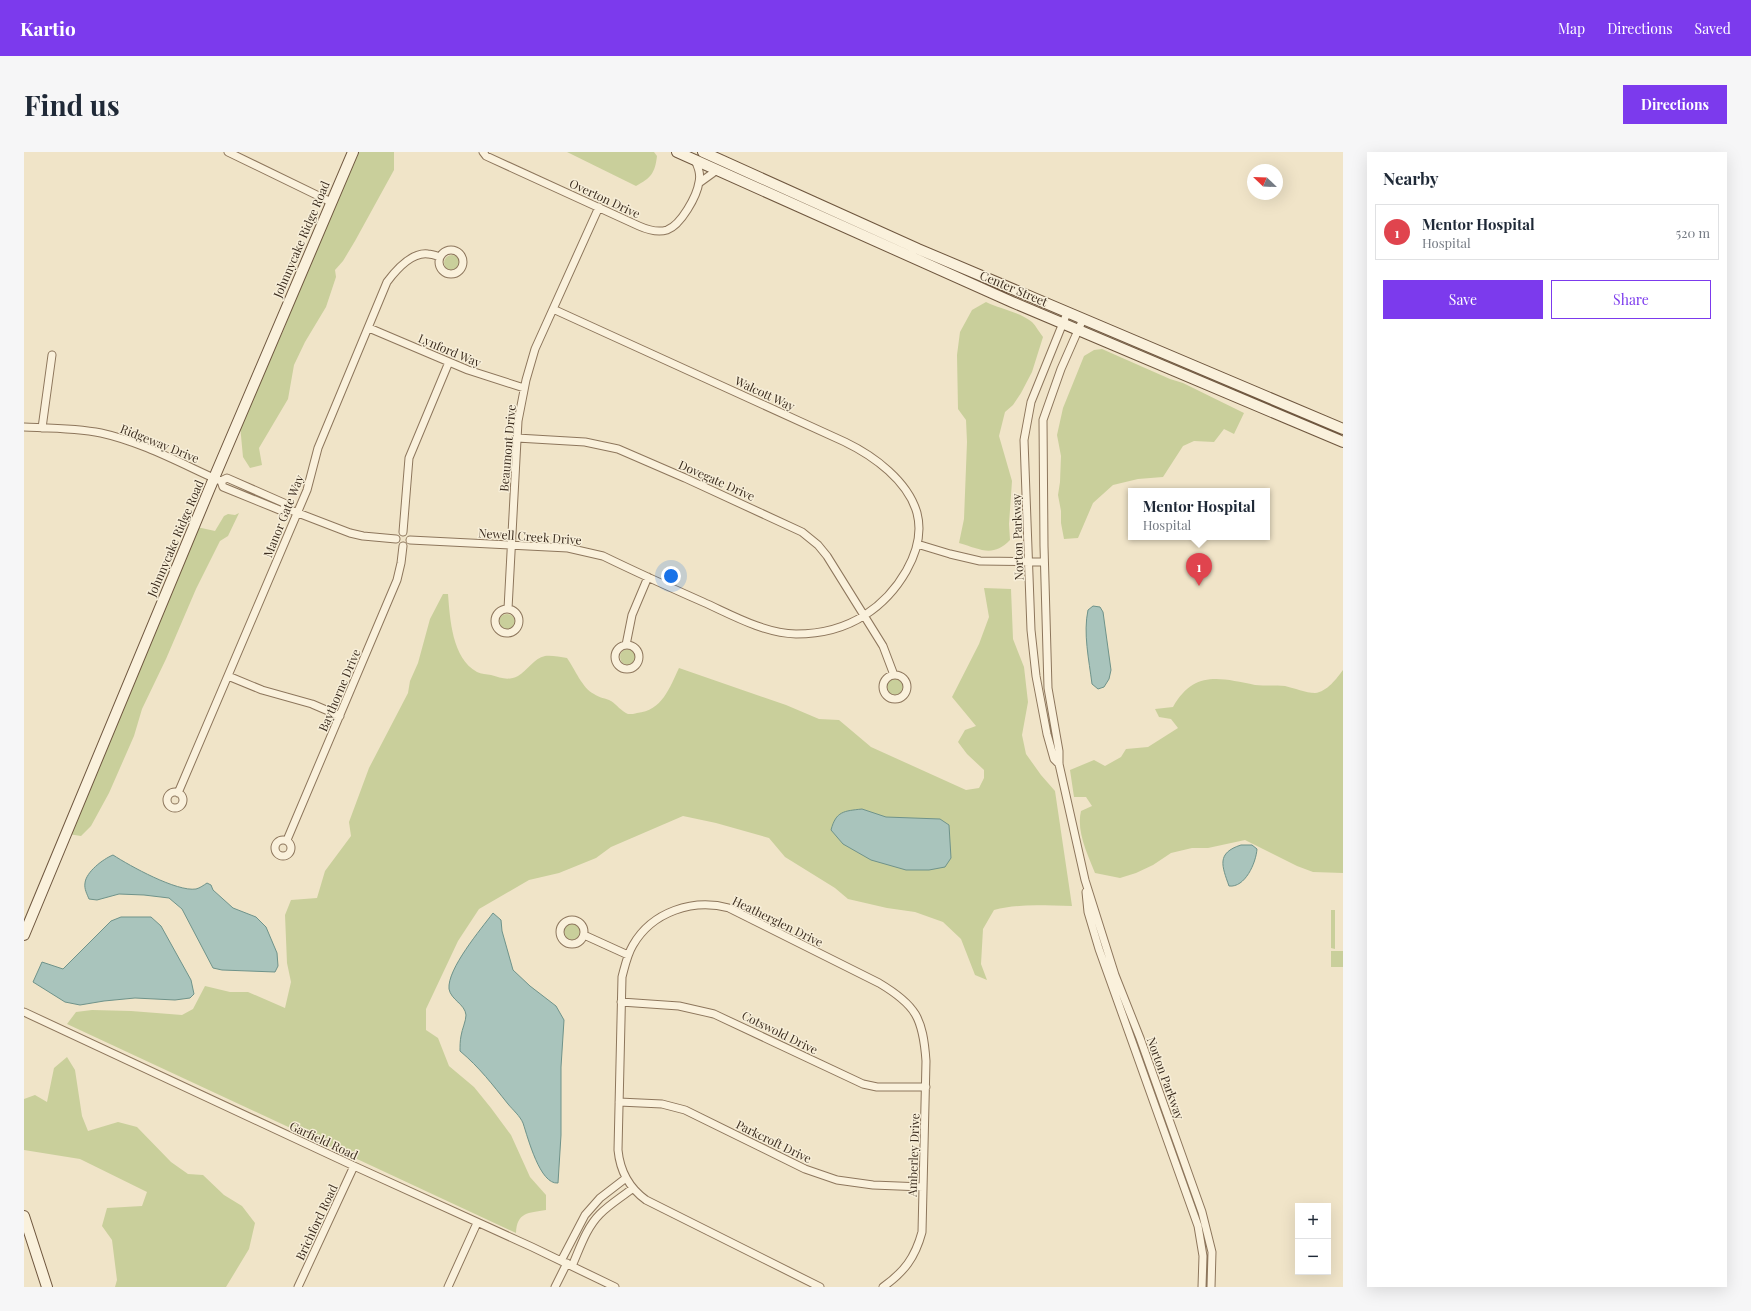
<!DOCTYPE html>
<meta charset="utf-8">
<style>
body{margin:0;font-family:"Playfair Display",serif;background:#f6f6f7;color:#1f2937}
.controls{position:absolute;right:12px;bottom:12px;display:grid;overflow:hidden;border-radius:0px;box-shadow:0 4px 16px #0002}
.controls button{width:36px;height:36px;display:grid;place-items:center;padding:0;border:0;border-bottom:1px solid #e0e1e3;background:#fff;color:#1f2937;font:20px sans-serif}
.compass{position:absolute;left:1223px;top:12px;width:36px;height:36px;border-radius:50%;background:#fff;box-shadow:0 4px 16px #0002;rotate:293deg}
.you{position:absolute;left:647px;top:424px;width:14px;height:14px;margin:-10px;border:3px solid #fff;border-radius:50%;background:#1a73e8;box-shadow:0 0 0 6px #1a73e833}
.badge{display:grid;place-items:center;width:26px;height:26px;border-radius:50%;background:#7c3aed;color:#fff;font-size:13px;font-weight:700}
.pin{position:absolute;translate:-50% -33px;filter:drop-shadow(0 1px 2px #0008)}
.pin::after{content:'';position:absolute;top:21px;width:14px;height:12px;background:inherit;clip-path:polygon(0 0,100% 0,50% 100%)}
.popup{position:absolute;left:1104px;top:336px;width:142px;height:52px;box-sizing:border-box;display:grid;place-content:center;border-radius:0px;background:#fff;filter:drop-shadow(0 1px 3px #0005);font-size:13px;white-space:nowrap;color:#747a83}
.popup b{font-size:15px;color:#1f2937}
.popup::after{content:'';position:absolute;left:50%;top:100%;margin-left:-8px;border:8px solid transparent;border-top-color:#fff}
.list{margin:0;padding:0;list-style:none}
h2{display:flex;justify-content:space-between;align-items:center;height:52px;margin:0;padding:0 16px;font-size:17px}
h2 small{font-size:13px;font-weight:400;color:#747a83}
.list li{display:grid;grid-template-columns:26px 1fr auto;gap:12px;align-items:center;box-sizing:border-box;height:56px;margin:0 8px 8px;padding:0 8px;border:1px solid #e0e1e3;border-radius:0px}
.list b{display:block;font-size:15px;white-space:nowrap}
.list p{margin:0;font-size:13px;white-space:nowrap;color:#747a83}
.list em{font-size:13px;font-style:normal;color:#747a83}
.actions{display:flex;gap:8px;padding:12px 16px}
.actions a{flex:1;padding:9px 0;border:1px solid #7c3aed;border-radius:0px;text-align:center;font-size:14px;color:#7c3aed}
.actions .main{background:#7c3aed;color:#fff}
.map{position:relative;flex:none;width:1319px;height:1135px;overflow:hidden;border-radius:0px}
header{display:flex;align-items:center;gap:24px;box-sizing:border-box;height:56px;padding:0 20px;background:#7c3aed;color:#fff}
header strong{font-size:19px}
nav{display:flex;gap:22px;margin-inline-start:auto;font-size:14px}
.intro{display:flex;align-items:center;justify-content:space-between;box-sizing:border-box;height:96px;padding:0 24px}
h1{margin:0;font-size:28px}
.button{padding:10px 18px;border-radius:0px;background:#7c3aed;color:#fff;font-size:14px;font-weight:700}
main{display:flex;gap:24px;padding:0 24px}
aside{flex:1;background:#fff;border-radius:0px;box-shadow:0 4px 16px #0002}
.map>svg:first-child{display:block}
.green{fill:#c9cf9b}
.water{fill:#a9c4bc;stroke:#6f938a}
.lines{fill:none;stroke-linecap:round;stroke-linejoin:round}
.street-casing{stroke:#8d765c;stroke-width:9}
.secondary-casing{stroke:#6f573f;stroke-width:12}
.street{stroke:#faf1dc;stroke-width:7}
.secondary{stroke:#faf1dc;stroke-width:10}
.labels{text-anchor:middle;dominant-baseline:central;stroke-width:3;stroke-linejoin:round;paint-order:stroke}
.street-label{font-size:12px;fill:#3d2e20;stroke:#f7eed8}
</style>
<header>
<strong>Kartio</strong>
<nav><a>Map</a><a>Directions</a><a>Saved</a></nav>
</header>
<div class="intro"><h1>Find us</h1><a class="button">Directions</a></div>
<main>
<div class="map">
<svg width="1319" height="1135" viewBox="0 0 1319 1135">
<rect width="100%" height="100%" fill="#f0e4c8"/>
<path class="green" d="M335,0H370V18L331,89L319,109L311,118L312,125L302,155L281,190L270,213L264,247L235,296L238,313L226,316L219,305L216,273L260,177L276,135Z
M543,0H630L633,4C631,21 627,26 612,34Z
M420 111a8 8 0 1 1 16 0a8 8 0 1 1-16 0Z
M962,150C976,157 996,160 1008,170C1012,174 1015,180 1019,185L1008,220L997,241L989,253L981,260L975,284L988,329L985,372L986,388C969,406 956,397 935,391L940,367L943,290L942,268L934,257L933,203L936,180L948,158Z
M1078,197L1146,227L1159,231L1220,261L1210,282L1200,277L1190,290L1170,289L1159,294L1139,325L1114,327L1089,333L1069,351L1054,386L1040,387L1037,371V359L1034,343L1036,330L1037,304L1033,283L1039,256L1060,204L1070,198Z
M215,361L204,384L196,389L172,437L142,507L118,557L110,584L85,641L67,674L57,684L44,682L173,375L191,379L200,364L204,362L211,363Z
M960,436L987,437L989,487L1000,515L1004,550L998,583L1002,602L1017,623L1031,639L1048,754C1023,754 995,751 970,758L959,777L957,812L963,828L951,823L937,787L919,770L891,760L863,756L824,747L811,736L761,705L745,686L692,671L659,664L587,695L572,706L535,721L505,728L455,757L434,789L402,857V878L414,886L425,914L450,935L467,956L487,983L506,1025L522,1043V1058C504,1061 493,1060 492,1081L43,872L52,860L68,858L107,859L158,863L169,857L181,834L206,840H224L261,856L267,830L263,811L261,763L267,748L293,746L301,719L327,684L325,670L345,616L384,541L386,529L394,511L406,467L419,442H424C426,467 428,506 453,520C457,522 463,522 467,523C477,526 484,529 494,524C503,519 510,506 521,504C527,503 536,505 543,506C551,517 558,536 570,542C575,546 582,546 587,549C593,553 597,559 604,562C607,562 611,562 613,561C638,559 646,535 655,516L762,553L795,567L815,568L847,595L942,638L955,636L960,626V618L943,602L934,590L941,578L952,574L928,545L955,492L965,465Z
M475 470a8 8 0 1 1 16 0a8 8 0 1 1-16 0Z
M596 505a8 8 0 1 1 16 0a8 8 0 1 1-16 0Z
M1319,518V721L1289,720L1273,714L1221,688L1184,696H1168L1147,701L1129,713L1112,721L1096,726L1071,721C1064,703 1052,679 1057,659L1068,654L1062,645H1050L1046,618L1070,608L1081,614L1097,605L1102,597L1124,595L1154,576L1147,567L1135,565L1131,557L1149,555C1170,518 1196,526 1231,533C1241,534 1251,533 1261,534C1270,536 1282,541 1291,541C1303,540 1313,526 1319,518Z
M863 535a8 8 0 1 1 16 0a8 8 0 1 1-16 0Z
M1307,758H1311V797L1307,796Z
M540 780a8 8 0 1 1 16 0a8 8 0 1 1-16 0Z
M1307,799H1319V815H1307Z
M43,905L51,918L58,964L64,979L94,970L113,975L147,1010L164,1022L179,1023L200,1043L218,1054L231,1071L225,1097L202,1135H91L93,1128L88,1088L78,1074L83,1056L118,1054L123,1040L56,1007L0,998V947L11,943L23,950L30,916Z"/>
<path class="water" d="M1069,454L1076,455L1079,460L1087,518L1085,527L1080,535L1074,537L1068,532C1065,508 1059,481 1064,458Z
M838,657L862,665L916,667L925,673L927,706L921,715L905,718H882L847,708L819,692L807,678C812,659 820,659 838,657Z
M1217,693H1228L1233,697C1232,711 1221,736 1205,734C1198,714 1192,701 1217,693Z
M89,703C106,714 153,740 172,737C176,736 180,733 183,731L187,733L189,738L209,756L232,765L242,775L253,801L254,814L251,820L198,818L189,816L158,757L145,746L120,743L95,742L73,748L65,747C63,742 60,737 61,731C62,720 79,707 89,703Z
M469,761L477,768L478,779L489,818L506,834L532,854L540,868L537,915V983L534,1031C516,1033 504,986 499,971C496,964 489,958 484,952C468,932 456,916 436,899C436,894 436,889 437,884C438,877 442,869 442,863C441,852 427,848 425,837C423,817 457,777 469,761Z
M97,765H127L137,774L167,828L170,842L166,846L151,848L111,846L80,849L56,853L41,850L9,830L18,810L39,817L87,769Z"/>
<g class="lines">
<g class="street-casing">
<path id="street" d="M204,0L307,50
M459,0L462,4L615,74C624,78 633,81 643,78C657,73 673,44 675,30C677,22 674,15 671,8
M675,31L693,18
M415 110a12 12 0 1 1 24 0a12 12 0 1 1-24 0Z
M1059,167L1037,217L1019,268L1020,394L1024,536L1035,599V612L1061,728L1091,823L1116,886L1178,1060L1188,1100L1187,1135
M345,176L444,218L500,236
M0,275C25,276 52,276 77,281C118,290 156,311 194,328
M18,276L28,203
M493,286L561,290L594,297L661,326L778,380L794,393L803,404L859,494L870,523
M261,356L258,359L199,335L197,329L203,326L260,351L261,356L326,381L339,384L372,387
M379,380L385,306L425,210
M386,388L544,396L579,404C612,420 645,435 679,450C708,463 739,481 772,482C796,482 821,476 841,463C872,443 903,399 893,361C884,329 850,304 821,290L529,157
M893,392L926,402L956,409L1020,410
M484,457L494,269L502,228L511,197L575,55
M471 469a12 12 0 1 1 24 0a12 12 0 1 1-24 0Z
M602,493L608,463L624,425
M591 505a12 12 0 1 1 24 0a12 12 0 1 1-24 0Z
M859 535a12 12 0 1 1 24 0a12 12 0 1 1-24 0Z
M204,524L238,538L288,552L316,564
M1035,612L1030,607L1023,582L1012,524L1007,478L1000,288L1007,250L1043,161
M143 648a8 8 0 1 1 16 0a8 8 0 1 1-16 0Z
M154,641L283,338L294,296L363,130C372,118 388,100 404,102C408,102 413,104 416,105
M251 696a8 8 0 1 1 16 0a8 8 0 1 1-16 0Z
M263,688L373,428L377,411L379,394
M1062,740L1064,760L1075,797L1174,1074L1179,1104L1178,1135
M536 780a12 12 0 1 1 24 0a12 12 0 1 1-24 0Z
M560,783L604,803
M597,850L655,854L690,862L839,932L853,935H902
M0,860L330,1014L508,1095L591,1135
M595,950L638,952L661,958L781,1017L813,1028L849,1033L899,1035
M537,1109L561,1063L576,1046L602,1026
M548,1114C556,1096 562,1076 576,1062C586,1052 598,1045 609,1036
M274,1135L330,1014
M424,1135L453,1071
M531,1135L543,1111
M796,1135L622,1048C604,1035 596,1019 594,998L598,825C601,814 603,803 609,793C628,760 669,746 705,756L855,831C892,853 899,866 902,909L898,1080C891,1106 880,1120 859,1135"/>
</g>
<g class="secondary-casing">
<path id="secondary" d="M653,0L988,150L1319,290
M679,0L894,97L1319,277
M0,783L190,326L329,0
M0,1064L23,1135"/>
</g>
<use href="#street" class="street"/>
<use href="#secondary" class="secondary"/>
</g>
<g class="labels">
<g class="street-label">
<text transform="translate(581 46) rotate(25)">Overton Drive</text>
<text transform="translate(277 87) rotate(-67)">Johnnycake Ridge Road</text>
<text transform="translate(990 136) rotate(23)">Center Street</text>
<text transform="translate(426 198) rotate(23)">Lynford Way</text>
<text transform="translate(741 241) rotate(25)">Walcott Way</text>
<text transform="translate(136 291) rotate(22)">Ridgeway Drive</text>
<text transform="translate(483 296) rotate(-85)">Beaumont Drive</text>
<text transform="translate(693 328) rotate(24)">Dovegate Drive</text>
<text transform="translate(259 364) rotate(-68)">Manor Gate Way</text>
<text transform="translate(506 384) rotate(4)">Newell Creek Drive</text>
<text transform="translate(993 385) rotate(-92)">Norton Parkway</text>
<text transform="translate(151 386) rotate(-67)">Johnnycake Ridge Road</text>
<text transform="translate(315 538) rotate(-67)">Baythorne Drive</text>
<text transform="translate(754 769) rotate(26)">Heatherglen Drive</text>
<text transform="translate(756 880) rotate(26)">Cotswold Drive</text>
<text transform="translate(1142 926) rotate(70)">Norton Parkway</text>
<text transform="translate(300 988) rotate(25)">Garfield Road</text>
<text transform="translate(750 989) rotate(26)">Parkcroft Drive</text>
<text transform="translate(889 1003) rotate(-88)">Amberley Drive</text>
<text transform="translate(292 1070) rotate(-65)">Brichford Road</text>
</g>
</g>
</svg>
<div class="controls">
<button>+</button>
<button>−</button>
</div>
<svg class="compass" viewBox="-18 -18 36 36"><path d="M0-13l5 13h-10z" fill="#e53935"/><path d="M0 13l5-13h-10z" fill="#747a83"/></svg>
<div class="you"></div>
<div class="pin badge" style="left:1175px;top:434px;background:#e0444e">1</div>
<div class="popup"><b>Mentor Hospital</b>Hospital</div>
</div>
<aside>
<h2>Nearby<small></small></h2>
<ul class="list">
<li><span class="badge" style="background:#e0444e">1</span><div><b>Mentor Hospital</b><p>Hospital</p></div><em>520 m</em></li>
</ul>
<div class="actions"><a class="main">Save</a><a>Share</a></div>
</aside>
</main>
